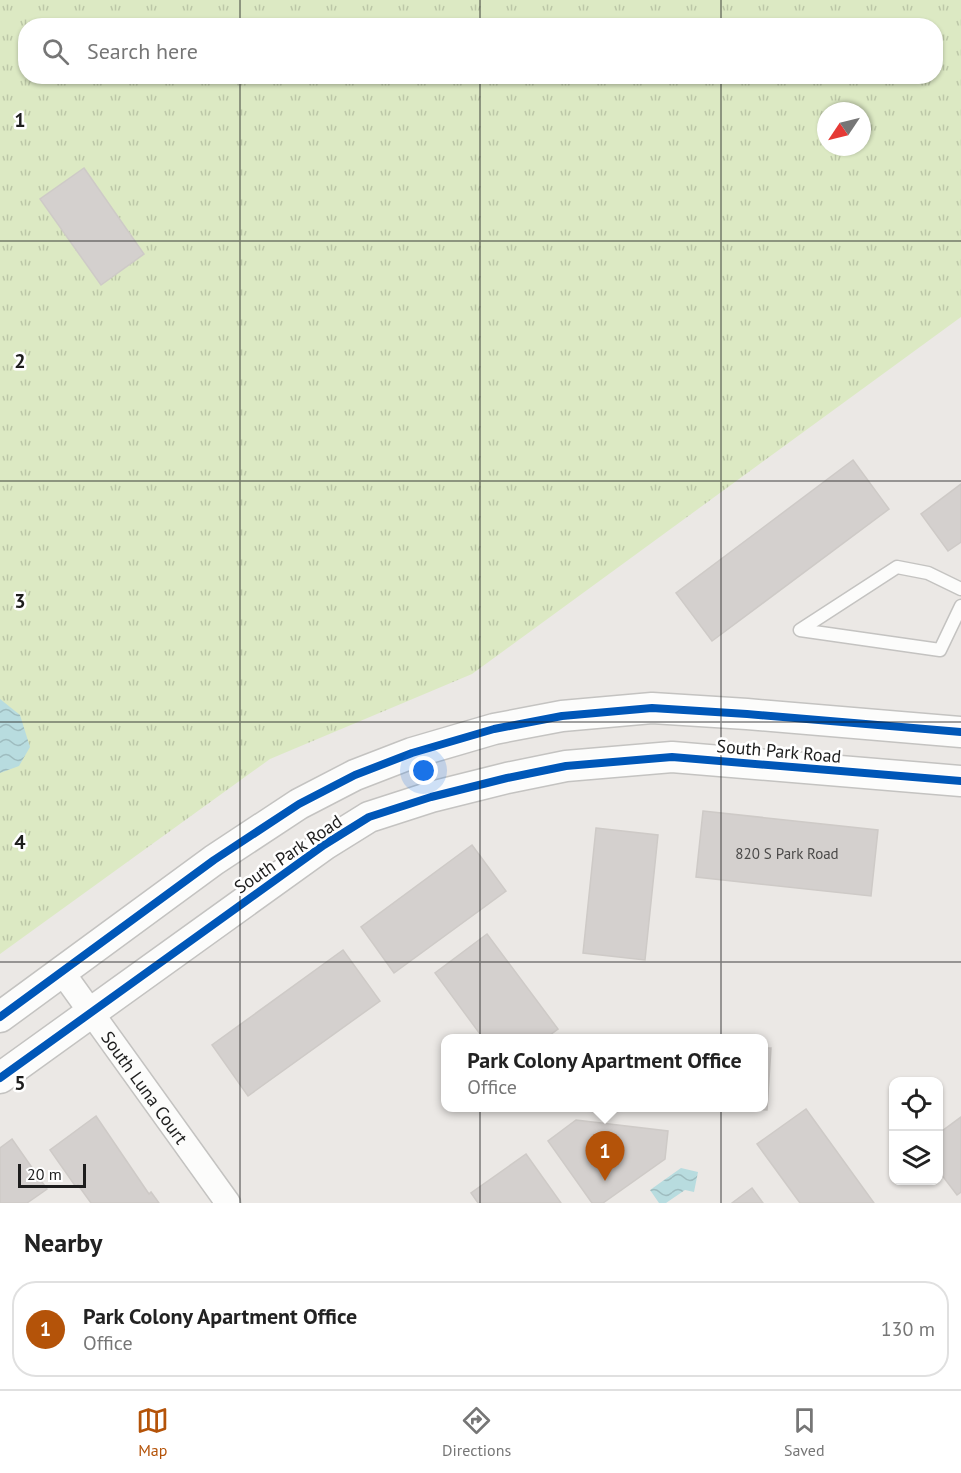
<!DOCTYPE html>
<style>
body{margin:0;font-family:"PT Sans",sans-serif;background:#f2f2f2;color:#222}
.controls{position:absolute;right:18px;bottom:18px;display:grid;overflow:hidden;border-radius:12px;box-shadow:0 2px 4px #0004}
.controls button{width:54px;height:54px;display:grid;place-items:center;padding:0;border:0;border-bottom:2px solid #e0e0e0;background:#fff;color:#222;font:30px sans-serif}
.compass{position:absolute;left:817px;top:102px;width:54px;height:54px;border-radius:50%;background:#fff;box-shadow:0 2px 4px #0004;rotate:235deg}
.scale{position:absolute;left:18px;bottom:15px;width:68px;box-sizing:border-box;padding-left:6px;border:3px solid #1d1d1d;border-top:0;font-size:16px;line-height:21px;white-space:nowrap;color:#1d1d1d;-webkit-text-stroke:4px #fff;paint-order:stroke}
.you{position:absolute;left:424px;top:771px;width:21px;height:21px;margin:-15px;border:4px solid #fff;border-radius:50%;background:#1a73e8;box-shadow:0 0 0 9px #1a73e833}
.badge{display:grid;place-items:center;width:39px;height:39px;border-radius:50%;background:#b45309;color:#fff;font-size:20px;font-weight:700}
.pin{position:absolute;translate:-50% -50px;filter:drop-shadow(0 2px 3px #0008)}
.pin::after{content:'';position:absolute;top:32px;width:21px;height:18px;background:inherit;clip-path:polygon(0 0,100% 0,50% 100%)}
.popup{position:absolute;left:441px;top:1034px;width:327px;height:78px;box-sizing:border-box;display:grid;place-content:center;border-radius:12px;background:#fff;filter:drop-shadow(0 2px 4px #0005);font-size:20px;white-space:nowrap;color:#767676}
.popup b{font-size:22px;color:#222}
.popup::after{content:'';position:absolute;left:50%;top:100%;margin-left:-12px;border:12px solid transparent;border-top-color:#fff}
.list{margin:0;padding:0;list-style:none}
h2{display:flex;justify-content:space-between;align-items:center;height:78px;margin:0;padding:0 24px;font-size:26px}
h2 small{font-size:20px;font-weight:400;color:#767676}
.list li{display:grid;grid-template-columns:39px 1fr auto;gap:18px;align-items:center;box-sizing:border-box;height:96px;margin:0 12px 12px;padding:0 12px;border:2px solid #e0e0e0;border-radius:24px}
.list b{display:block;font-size:22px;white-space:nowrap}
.list p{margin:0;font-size:20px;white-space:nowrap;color:#767676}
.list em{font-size:20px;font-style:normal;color:#767676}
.icon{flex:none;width:33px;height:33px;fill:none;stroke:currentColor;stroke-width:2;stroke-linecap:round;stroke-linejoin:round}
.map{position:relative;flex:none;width:961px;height:1203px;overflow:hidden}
.search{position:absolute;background:#fff;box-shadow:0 2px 4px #0004;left:18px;right:18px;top:18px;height:66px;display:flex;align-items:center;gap:15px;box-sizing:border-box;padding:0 21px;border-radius:24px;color:#767676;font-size:22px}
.sheet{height:186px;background:#fff}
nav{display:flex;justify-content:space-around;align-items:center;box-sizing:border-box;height:84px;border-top:2px solid #e0e0e0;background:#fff;font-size:16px;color:#767676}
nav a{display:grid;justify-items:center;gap:3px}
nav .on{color:#b45309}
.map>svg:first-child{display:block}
.grass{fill:url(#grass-tufts);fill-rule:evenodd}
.water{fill:url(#water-waves)}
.building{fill:#d4d0ce;stroke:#cecac7;stroke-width:1.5}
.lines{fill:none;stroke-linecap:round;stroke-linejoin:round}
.service-casing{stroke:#c4c3c1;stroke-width:15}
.minor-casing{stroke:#c4c3c1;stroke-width:27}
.tertiary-casing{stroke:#c4c3c1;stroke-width:33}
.service{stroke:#fcfcfb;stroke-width:12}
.minor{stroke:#fcfcfb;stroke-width:24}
.tertiary{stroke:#fcfcfb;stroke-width:30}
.cycleway-casing{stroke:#fff;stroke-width:11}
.cycleway{stroke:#0057b8;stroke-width:8}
.grid{fill:none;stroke:#1d1d1d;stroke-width:1.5;stroke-opacity:0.55}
.labels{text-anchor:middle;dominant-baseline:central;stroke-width:5;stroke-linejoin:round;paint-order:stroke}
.number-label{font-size:15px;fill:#4b4a49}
.street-label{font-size:18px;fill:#1d1d1d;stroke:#fff}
.grid-label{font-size:20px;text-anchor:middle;font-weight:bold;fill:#1d1d1d;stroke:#fff;stroke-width:5;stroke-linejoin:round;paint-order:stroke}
</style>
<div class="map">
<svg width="961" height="1203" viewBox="0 0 961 1203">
<defs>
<pattern id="grass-tufts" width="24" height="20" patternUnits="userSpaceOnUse" patternTransform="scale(1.5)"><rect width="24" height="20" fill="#dce9c3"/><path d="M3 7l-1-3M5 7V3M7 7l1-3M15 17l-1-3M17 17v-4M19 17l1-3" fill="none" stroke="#bcc7a7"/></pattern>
<pattern id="water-waves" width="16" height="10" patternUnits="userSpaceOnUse" patternTransform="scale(1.5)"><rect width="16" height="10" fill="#b8dcdf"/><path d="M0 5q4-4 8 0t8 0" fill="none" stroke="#9ebcbf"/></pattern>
</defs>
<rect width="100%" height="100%" fill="#ebe8e5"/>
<path class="grass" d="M0,0H961V317L472,674L270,759L0,954ZM26,26H936V76H26ZM826,111H862V147H826Z"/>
<path class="water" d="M0,699L20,715L30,747L19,766L0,773Z
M681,1168L698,1172L694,1192L685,1190L666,1203H659L650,1190Z"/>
<path class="building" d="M84,168L144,254L101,285L40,199Z
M853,460L889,509L712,641L676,593Z
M961,484V542L948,551L921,514Z
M703,811L878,830L871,896L696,877Z
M596,828L658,835L645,960L583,953Z
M472,845L506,891L394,973L361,927Z
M487,934L558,1029L546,1038H483L435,973Z
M343,950L380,1001L248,1096L212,1045Z
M764,1048H771L767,1110L724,1108H764Z
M806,1109L874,1203H800L757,1144Z
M96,1116L149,1194L151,1192L159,1203H91L78,1185L76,1187L50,1150Z
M961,1117V1192L957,1195L938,1170V1134Z
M576,1120L668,1131L665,1159L603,1203H592L548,1141Z
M12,1139L47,1189L27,1203H0V1148Z
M526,1154L561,1203H478L471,1193Z
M752,1188L763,1203H732Z"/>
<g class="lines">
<g class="service-casing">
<path id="service" d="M961,589L928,573L897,567L800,630L940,650L961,606"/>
</g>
<g class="minor-casing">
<g id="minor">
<path id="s1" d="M62,972L228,1203"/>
</g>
</g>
<g class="tertiary-casing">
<path id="tertiary" d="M0,1017L214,860L299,804L355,775L412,753L494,729L562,716L652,708L747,714L961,732
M0,1078L324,845L369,817L431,797L507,778L566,766L672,757L961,781"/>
</g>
<use href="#service" class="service"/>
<use href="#minor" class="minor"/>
<use href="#tertiary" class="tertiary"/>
<g class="cycleway-casing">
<path id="cycleway" d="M0,1017L214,860L299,804L355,775L412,753L494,729L562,716L652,708L747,714L961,732
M0,1078L324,845L369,817L431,797L507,778L566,766L672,757L961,781"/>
</g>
<use href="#cycleway" class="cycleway"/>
</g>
<path class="grid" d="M240,0V26M480,0V26M721,0V26M240,76V1203M480,76V1203M721,76V1203M0,241H961M0,481H961M0,722H961M0,962H961"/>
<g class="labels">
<g class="number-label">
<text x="787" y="853">820 S Park Road</text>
</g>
<g class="street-label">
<text transform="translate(779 751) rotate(5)">South Park Road</text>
<text transform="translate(288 854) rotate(-34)">South Park Road</text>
<text stroke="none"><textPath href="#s1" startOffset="142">South Luna Court</textPath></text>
</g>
</g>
<g class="grid-label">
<text x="20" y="127">1</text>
<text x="20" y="368">2</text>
<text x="20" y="608">3</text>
<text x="20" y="849">4</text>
<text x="20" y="1090">5</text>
</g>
</svg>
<div class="controls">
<button><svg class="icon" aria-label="locate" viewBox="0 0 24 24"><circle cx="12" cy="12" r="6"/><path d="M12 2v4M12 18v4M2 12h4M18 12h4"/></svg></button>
<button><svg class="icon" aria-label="layers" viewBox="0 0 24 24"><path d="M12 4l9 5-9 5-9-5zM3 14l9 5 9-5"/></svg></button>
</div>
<svg class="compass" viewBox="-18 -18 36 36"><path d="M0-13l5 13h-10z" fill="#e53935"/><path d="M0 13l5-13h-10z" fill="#767676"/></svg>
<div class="scale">20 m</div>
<div class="you"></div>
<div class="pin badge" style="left:605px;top:1181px">1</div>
<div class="popup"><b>Park Colony Apartment Office</b>Office</div>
<div class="search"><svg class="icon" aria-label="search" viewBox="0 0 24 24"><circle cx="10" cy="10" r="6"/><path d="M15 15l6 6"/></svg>Search here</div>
</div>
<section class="sheet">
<h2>Nearby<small></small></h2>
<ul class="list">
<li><span class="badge">1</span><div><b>Park Colony Apartment Office</b><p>Office</p></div><em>130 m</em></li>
</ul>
</section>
<nav>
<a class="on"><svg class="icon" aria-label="map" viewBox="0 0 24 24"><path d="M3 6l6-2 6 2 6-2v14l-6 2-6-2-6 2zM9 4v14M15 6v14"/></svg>Map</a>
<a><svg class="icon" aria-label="directions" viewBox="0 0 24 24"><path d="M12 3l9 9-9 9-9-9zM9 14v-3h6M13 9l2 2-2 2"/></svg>Directions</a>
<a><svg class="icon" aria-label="saved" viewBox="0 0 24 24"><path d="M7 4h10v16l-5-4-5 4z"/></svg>Saved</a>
</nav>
